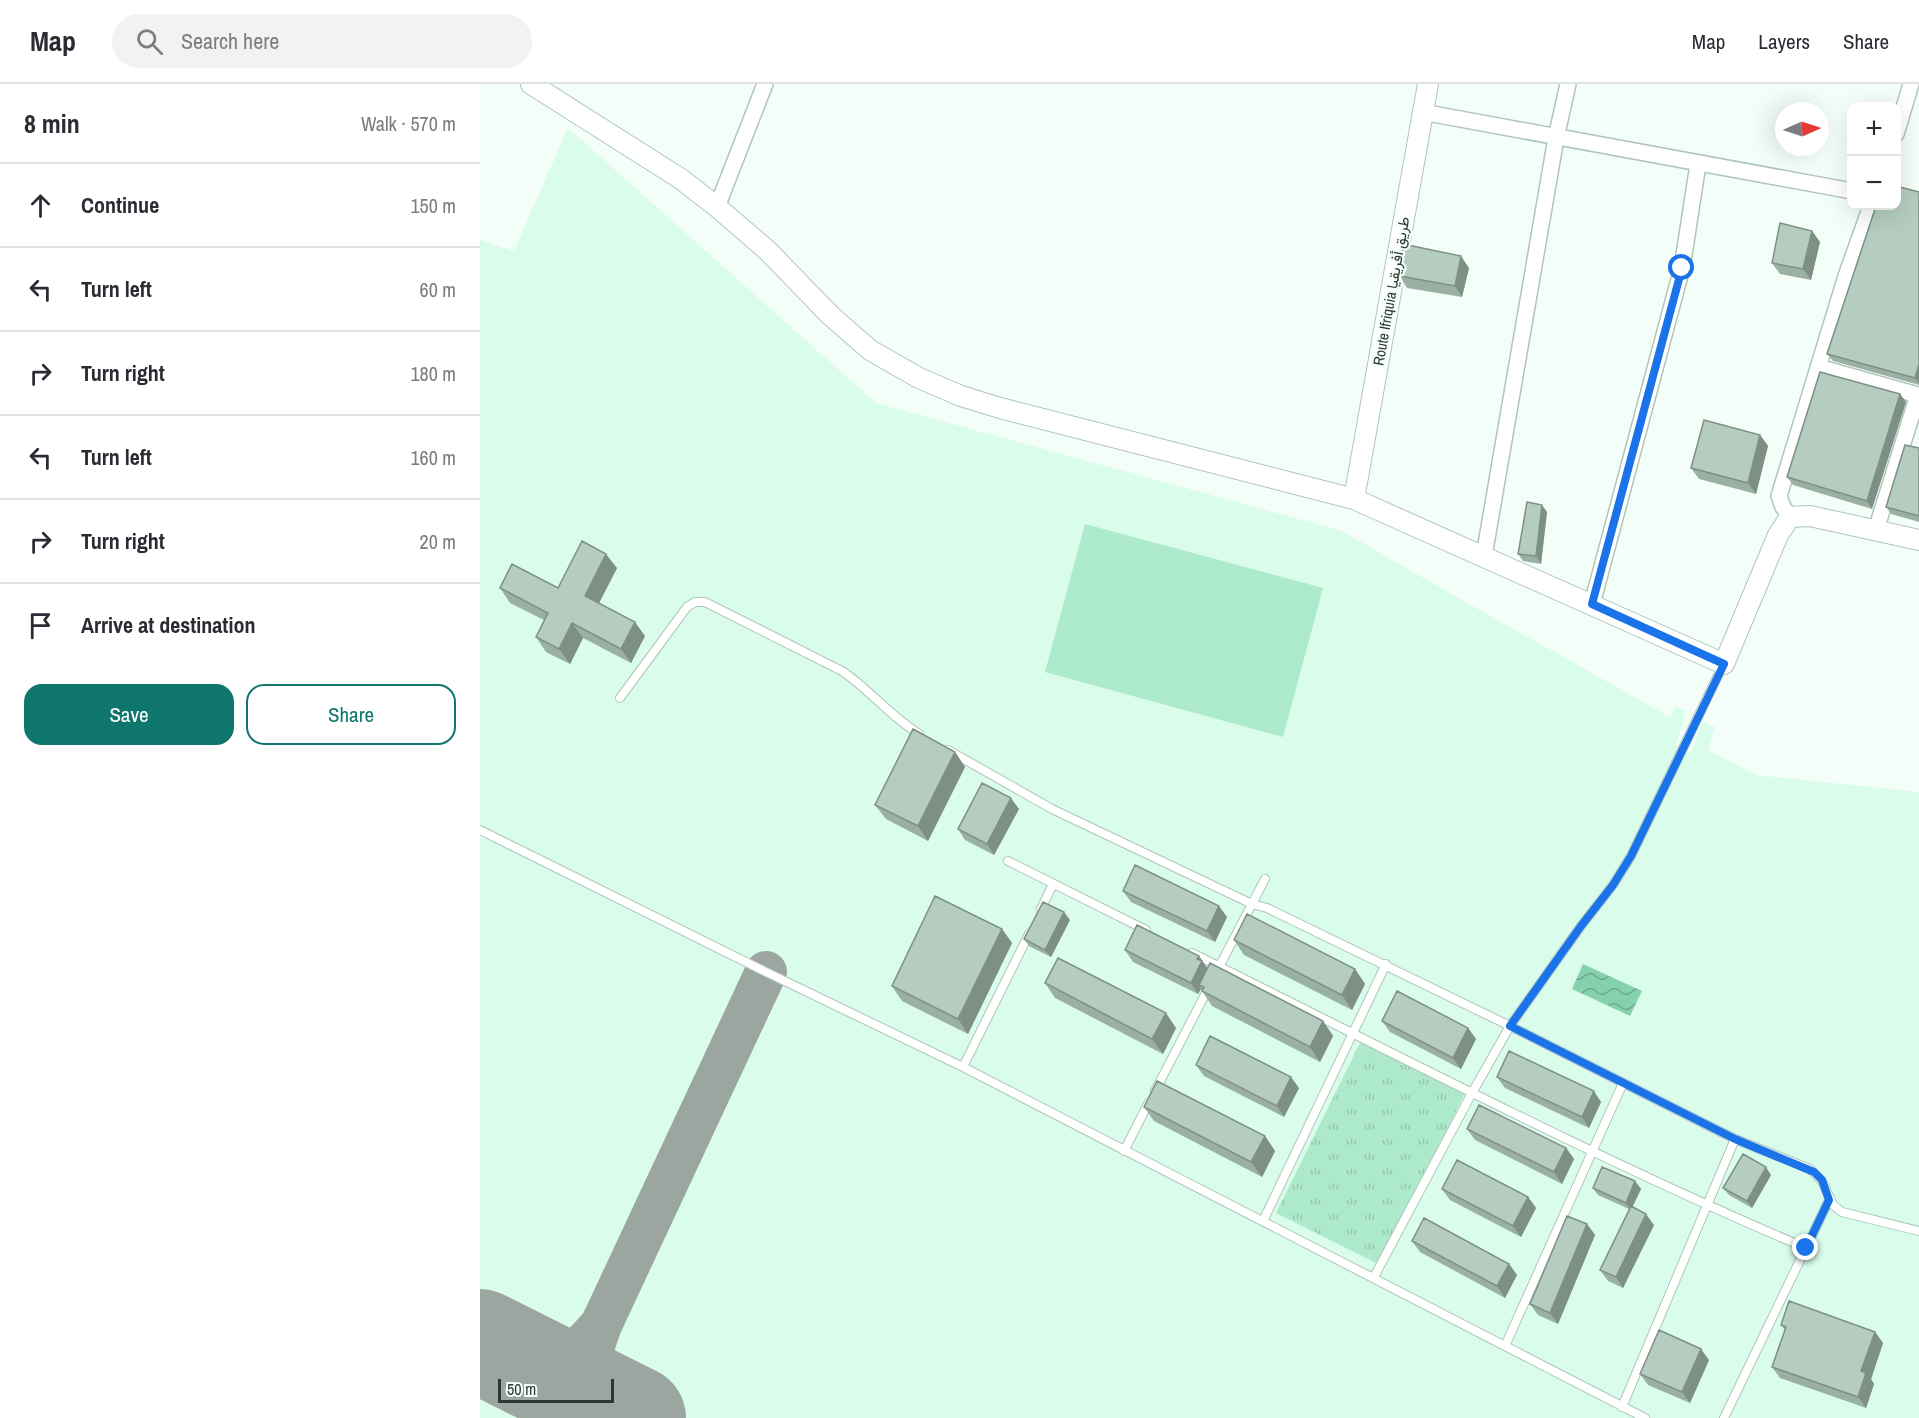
<!DOCTYPE html>
<meta charset="utf-8">
<style>
body{margin:0;font-family:"Archivo Narrow",Vazirmatn,sans-serif;background:#f2f2f3;color:#2b2b33}
.controls{position:absolute;right:18px;top:18px;display:grid;overflow:hidden;border-radius:12px;box-shadow:0 6px 24px #0002}
.controls button{width:54px;height:54px;display:grid;place-items:center;padding:0;border:0;border-bottom:2px solid #e1e1e2;background:#fff;color:#2b2b33;font:30px sans-serif}
.compass{position:absolute;left:1295px;top:18px;width:54px;height:54px;border-radius:50%;background:#fff;box-shadow:0 6px 24px #0002;rotate:87deg}
.scale{position:absolute;left:18px;bottom:15px;width:116px;box-sizing:border-box;padding-left:6px;border:3px solid #2e3732;border-top:0;font-size:16px;line-height:21px;white-space:nowrap;color:#2e3732;-webkit-text-stroke:4px #f4fef8;paint-order:stroke}
.stop{position:absolute;width:18px;height:18px;margin:-14px;border:4px solid #1a73e8;border-radius:50%;background:#fff}
.stop.end{background:#1a73e8;border-color:#fff;box-shadow:0 2px 6px #0008}
.list{margin:0;padding:0;list-style:none}
h2{display:flex;justify-content:space-between;align-items:center;height:78px;margin:0;padding:0 24px;font-size:26px}
h2 small{font-size:20px;font-weight:400;color:#7c7c81}
.list li{display:grid;grid-template-columns:39px 1fr auto;gap:18px;align-items:center;box-sizing:border-box;height:84px;padding:0 24px;border-top:2px solid #e1e1e2}
.list b{display:block;font-size:22px;white-space:nowrap}
.list em{font-size:20px;font-style:normal;color:#7c7c81}
.actions{display:flex;gap:12px;padding:18px 24px}
.actions a{flex:1;padding:14px 0;border:2px solid #0f766e;border-radius:18px;text-align:center;font-size:21px;color:#0f766e}
.actions .main{background:#0f766e;color:#fff}
.icon{flex:none;width:33px;height:33px;fill:none;stroke:currentColor;stroke-width:2;stroke-linecap:round;stroke-linejoin:round}
.map{position:relative;flex:none;width:1439px;height:1334px;overflow:hidden}
header{display:flex;align-items:center;gap:36px;box-sizing:border-box;height:84px;padding:0 30px;background:#fff;border-bottom:2px solid #e1e1e2}
header strong{font-size:28px}
nav{display:flex;gap:33px;margin-inline-start:auto;font-size:21px}
.search{width:420px;height:54px;background:#f2f2f3;display:flex;align-items:center;gap:15px;box-sizing:border-box;padding:0 21px;border-radius:33px;color:#7c7c81;font-size:22px}
main{display:flex}
aside{flex:1;background:#fff}
.map>svg:first-child{display:block}
.built{fill:#dafcea}
.park{fill:url(#park-tufts)}
.pitch{fill:#ade9cb}
.water{fill:url(#water-waves)}
.lines{fill:none;stroke-linecap:round;stroke-linejoin:round}
.taxiway{stroke:#9ca6a0;stroke-width:42}
.runway{stroke:#9ca6a0;stroke-width:104}
.service-casing{stroke:#aec6b9;stroke-width:10}
.minor-casing{stroke:#aec6b9;stroke-width:18}
.tertiary-casing{stroke:#aec6b9;stroke-width:22}
.service{stroke:#fff;stroke-width:8}
.minor{stroke:#fff;stroke-width:15}
.tertiary{stroke:#fff;stroke-width:20}
.wall{fill:#9bb0a5}
.shaded-wall{fill:#7e9086}
.building{fill:#b4cdc0;stroke:#7e9086;stroke-width:1.5}
.route{stroke:#1a73e8;stroke-width:8}
.labels{text-anchor:middle;dominant-baseline:central;stroke-width:4.5;stroke-linejoin:round;paint-order:stroke}
.street-label{font-size:15px;fill:#2e3732;stroke:#f4fef8}
</style>
<header>
<strong>Map</strong>
<div class="search"><svg class="icon" aria-label="search" viewBox="0 0 24 24"><circle cx="10" cy="10" r="6"/><path d="M15 15l6 6"/></svg>Search here</div>
<nav><a>Map</a><a>Layers</a><a>Share</a></nav>
</header>
<main>
<aside>
<h2>8 min<small>Walk · 570 m</small></h2>
<ul class="list">
<li><svg class="icon" aria-label="ahead" viewBox="0 0 24 24"><path d="M12 20V5M6 11l6-6 6 6"/></svg><div><b>Continue</b></div><em>150 m</em></li>
<li><svg class="icon" aria-label="left" viewBox="0 0 24 24"><path d="M17 20v-9H6M10 6l-5 5 5 5"/></svg><div><b>Turn left</b></div><em>60 m</em></li>
<li><svg class="icon" aria-label="right" viewBox="0 0 24 24"><path d="M7 20v-9h11M14 6l5 5-5 5"/></svg><div><b>Turn right</b></div><em>180 m</em></li>
<li><svg class="icon" aria-label="left" viewBox="0 0 24 24"><path d="M17 20v-9H6M10 6l-5 5 5 5"/></svg><div><b>Turn left</b></div><em>160 m</em></li>
<li><svg class="icon" aria-label="right" viewBox="0 0 24 24"><path d="M7 20v-9h11M14 6l5 5-5 5"/></svg><div><b>Turn right</b></div><em>20 m</em></li>
<li><svg class="icon" aria-label="arrive" viewBox="0 0 24 24"><path d="M6 21V4h12l-3 4 3 4H6"/></svg><div><b>Arrive at destination</b></div></li>
</ul>
<div class="actions"><a class="main">Save</a><a>Share</a></div>
</aside>
<div class="map">
<svg width="1439" height="1334" viewBox="0 0 1439 1334">
<defs>
<pattern id="park-tufts" width="24" height="20" patternUnits="userSpaceOnUse" patternTransform="scale(1.5)"><rect width="24" height="20" fill="#ade9cb"/><path d="M3 7l-1-3M5 7V3M7 7l1-3M15 17l-1-3M17 17v-4M19 17l1-3" fill="none" stroke="#95c8af"/></pattern>
<pattern id="water-waves" width="16" height="10" patternUnits="userSpaceOnUse" patternTransform="scale(1.5)"><rect width="16" height="10" fill="#85d1ad"/><path d="M0 5q4-4 8 0t8 0" fill="none" stroke="#6daa8d"/></pattern>
</defs>
<rect width="100%" height="100%" fill="#f4fef8"/>
<path class="built" d="M88,44L396,319L862,447L980,515L1190,633L1197,623L1206,627L1196,661L1211,670L1223,638L1235,643L1228,666L1276,691L1439,708V1334H0V156L34,167Z"/>
<path class="park" d="M882,955L986,1007L900,1181L796,1129Z"/>
<path class="pitch" d="M605,440L843,504L803,653L565,588Z"/>
<path class="water" d="M1103,880L1162,907L1150,932L1092,905Z"/>
<g class="lines">
<path class="taxiway" d="M121,1241C119,1248 115,1256 114,1264C111,1291 134,1313 151,1332
M11,1263C40,1270 70,1281 98,1264C106,1259 114,1248 121,1241L286,888"/>
<path class="runway" d="M0,1257L154,1334"/>
<g class="service-casing">
<path id="service" d="M140,614L207,523L215,518H225L362,587C390,606 410,632 439,650
M468,666L572,725L772,820L787,824L1030,942L1255,1055L1330,1085L1342,1097L1353,1121L1362,1128L1439,1147
M0,746L286,888L483,983L1165,1334
M528,777L666,846
M561,825L573,800
M712,869C916,970 1116,1075 1326,1164
M738,885L785,795
M483,983L549,850
M675,1007L729,903
M644,1067L669,1018
M783,1137L906,880
M894,1193L992,1009L1030,942L1101,842L1133,801L1151,772L1243,581
M1025,1262L1143,999
M1142,1323L1255,1055
M1244,1334L1349,1116"/>
</g>
<g class="minor-casing">
<path id="minor" d="M942,28L1372,107
M1416,50L1431,0
M237,123L285,0
M1338,283L1438,311L1396,446
M1310,433L1303,423L1299,412L1366,192L1391,122
M1004,472L1076,54L1088,0
M1112,520L1202,184L1218,80"/>
</g>
<g class="tertiary-casing">
<path id="tertiary" d="M51,0L201,95L237,123L288,167L350,231L390,266L439,294L481,312L520,324L874,415L1244,580L1298,451L1310,433L1330,432L1439,456
M874,415L948,0"/>
</g>
<use href="#service" class="service"/>
<use href="#minor" class="minor"/>
<use href="#tertiary" class="tertiary"/>
</g>
<path class="wall" d="M1439,108V301L1353,277L1347,270Z
M1332,147L1340,158L1331,196L1300,190L1292,179Z
M989,184L982,213L927,204L920,192Z
M1420,310L1426,318L1392,425L1313,401L1307,393Z
M1280,351L1288,362L1276,410L1219,395L1211,384Z
M1439,364V438L1411,430L1406,423Z
M1067,428L1061,480L1043,477L1038,470Z
M137,484L119,519L165,552L151,579L103,554L90,580L66,568L56,553L64,536L30,519L20,504H78Z
M475,668L485,683L448,757L406,735L395,721Z
M539,725L514,771L485,756L478,745Z
M643,807L747,833L735,858L651,818Z
M590,836L571,873L549,862L544,855Z
M522,845L532,859L488,950L422,917L412,902Z
M754,856L875,885L885,900L872,926L764,871Z
M645,866L719,872L727,885L843,937L853,952L840,978L732,922L722,907L721,905L718,910L653,878Z
M565,899L696,944L683,970L575,914Z
M902,937L988,944L996,955L981,985L910,948Z
M716,981L819,1004L804,1033L724,992Z
M1017,993L1121,1018L1109,1044L1025,1004Z
M664,1023L785,1052L795,1067L782,1093L674,1037Z
M987,1045L1086,1064L1094,1075L1082,1100L995,1056Z
M1291,1091L1272,1124L1249,1111L1243,1104Z
M1155,1097L1161,1105L1152,1123L1174,1141L1143,1204L1128,1197L1120,1186L1149,1125L1118,1111L1113,1104Z
M962,1105L1048,1113L1056,1124L1041,1153L970,1116Z
M1107,1140L1115,1151L1078,1240L1058,1231L1050,1220Z
M932,1157L1029,1180L1037,1191L1025,1214L940,1168Z
M1301,1241L1395,1248L1403,1259L1391,1295L1394,1300L1386,1324L1300,1294L1292,1283L1305,1246Z
M1229,1276L1210,1319L1168,1301L1160,1290Z"/>
<path class="shaded-wall" d="M1332,147L1340,158L1331,196L1323,185Z
M981,172L989,184L982,213L975,202Z
M1439,280V300L1435,294Z
M1420,310L1426,318L1392,425L1387,417Z
M1280,351L1288,362L1276,410L1268,399Z
M1062,421L1067,428L1061,480L1056,472Z
M126,470L137,484L115,527L105,512Z
M155,538L165,552L151,579L141,565Z
M92,539L103,554L90,580L79,565Z
M475,668L485,683L448,757L438,742Z
M531,714L539,725L514,771L507,760Z
M739,822L747,833L735,858L727,847Z
M584,828L590,836L571,873L565,866Z
M522,845L532,859L488,950L478,935Z
M719,872L730,888L719,901L721,905L718,910L711,899Z
M875,885L885,900L872,926L862,911Z
M686,929L696,944L683,970L672,955Z
M843,937L853,952L840,978L830,963Z
M988,944L996,955L981,985L973,974Z
M811,993L819,1004L804,1033L797,1022Z
M1114,1007L1121,1018L1109,1044L1102,1033Z
M785,1052L795,1067L782,1093L771,1078Z
M1086,1064L1094,1075L1082,1100L1074,1088Z
M1286,1083L1291,1091L1272,1124L1267,1117Z
M1155,1097L1161,1105L1151,1126L1146,1119Z
M1048,1113L1056,1124L1041,1153L1033,1142Z
M1166,1130L1174,1141L1143,1204L1136,1193Z
M1107,1140L1115,1151L1078,1240L1070,1229Z
M1029,1180L1037,1191L1025,1214L1017,1202Z
M1395,1248L1403,1259L1391,1295L1394,1300L1386,1324L1378,1313L1381,1287Z
M1221,1265L1229,1276L1210,1319L1202,1308Z"/>
<path class="building" d="M1416,102L1439,108V280L1435,294L1347,270L1396,122H1416Z
M1300,139L1332,147L1323,185L1292,179Z
M923,160L981,172L975,202L920,192Z
M1340,288L1420,310L1387,417L1307,393Z
M1224,336L1280,351L1268,399L1211,384Z
M1425,361L1439,364V432L1406,423Z
M1047,418L1062,421L1056,472L1038,470Z
M102,457L126,470L105,512L155,538L141,565L92,539L79,565L56,553L68,529L20,504L32,480L78,504Z
M433,645L475,668L438,742L395,721Z
M502,699L531,714L507,760L478,745Z
M655,781L739,822L727,847L643,807Z
M455,812L522,845L478,935L412,902Z
M563,818L584,828L565,866L544,855Z
M767,830L875,885L862,911L754,856Z
M657,841L719,872L717,875L722,877L711,899L645,866Z
M578,874L686,929L672,955L565,899Z
M730,879L843,937L830,963L722,907L724,903L719,901Z
M917,907L988,944L973,974L902,937Z
M730,952L811,993L797,1022L716,981Z
M1029,967L1114,1007L1102,1033L1017,993Z
M677,997L785,1052L771,1078L664,1023Z
M999,1021L1086,1064L1074,1088L987,1045Z
M1263,1070L1286,1083L1267,1117L1243,1104Z
M977,1076L1048,1113L1033,1142L962,1105Z
M1122,1083L1155,1097L1146,1119L1113,1104Z
M1151,1122L1166,1130L1136,1193L1120,1186Z
M1087,1132L1107,1140L1070,1229L1050,1220Z
M944,1134L1029,1180L1017,1202L932,1157Z
M1309,1217L1395,1248L1381,1287L1386,1289L1378,1313L1292,1283L1306,1243L1301,1241Z
M1179,1246L1221,1265L1202,1308L1160,1290Z"/>
<g class="lines">
<path class="route" d="M1202,184L1112,520L1244,580L1151,772L1133,801L1101,842L1030,942L1255,1055L1334,1088L1342,1096L1349,1116L1326,1164"/>
</g>
<g class="labels">
<g class="street-label">
<text transform="translate(911 207) rotate(-80)">Route Ifriquia طريق أفريقيا</text>
</g>
</g>
</svg>
<div class="controls">
<button>+</button>
<button>−</button>
</div>
<svg class="compass" viewBox="-18 -18 36 36"><path d="M0-13l5 13h-10z" fill="#e53935"/><path d="M0 13l5-13h-10z" fill="#7c7c81"/></svg>
<div class="scale">50 m</div>
<div class="stop" style="left:1202px;top:184px"></div>
<div class="stop end" style="left:1326px;top:1164px"></div>
</div>
</main>
